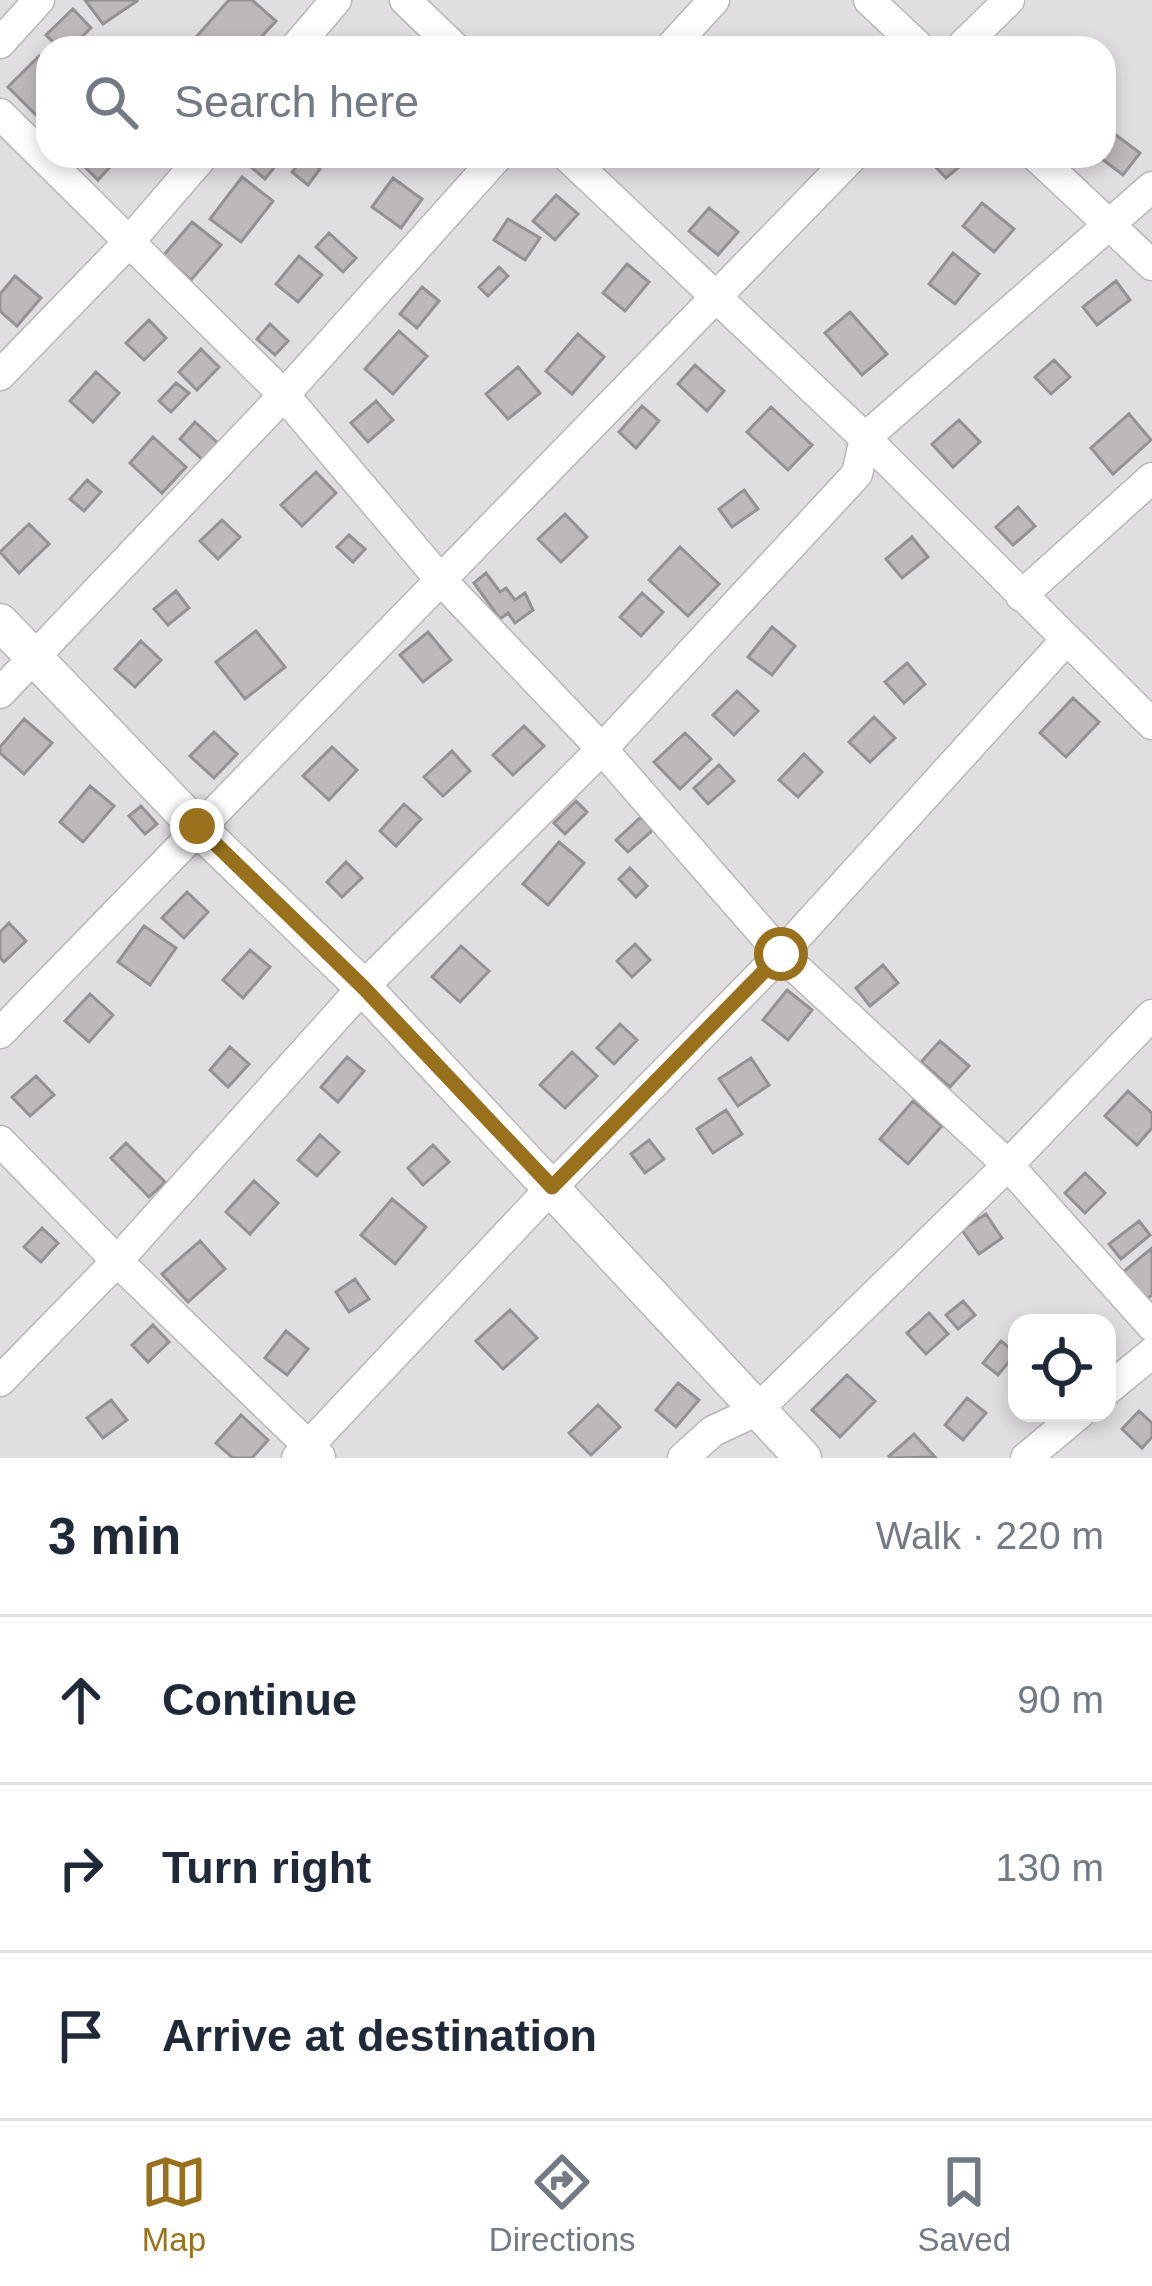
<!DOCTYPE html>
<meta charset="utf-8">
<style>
body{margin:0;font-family:Helvetica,sans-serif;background:#f2f2f3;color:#1f2937}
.controls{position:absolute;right:36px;bottom:36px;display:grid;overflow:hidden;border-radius:24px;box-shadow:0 6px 18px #0003}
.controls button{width:108px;height:108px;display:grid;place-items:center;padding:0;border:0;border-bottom:3px solid #e0e1e3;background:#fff;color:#1f2937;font:60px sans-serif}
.stop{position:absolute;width:36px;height:36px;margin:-27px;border:9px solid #99711d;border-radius:50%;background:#fff}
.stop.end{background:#99711d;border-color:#fff;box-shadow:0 3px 12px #0008}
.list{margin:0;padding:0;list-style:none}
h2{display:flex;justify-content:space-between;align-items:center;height:156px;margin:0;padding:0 48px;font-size:51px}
h2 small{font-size:39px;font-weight:400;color:#747a83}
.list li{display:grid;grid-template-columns:78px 1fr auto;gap:36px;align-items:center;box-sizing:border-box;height:168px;padding:0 48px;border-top:3px solid #e0e1e3}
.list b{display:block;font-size:45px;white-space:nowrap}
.list em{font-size:39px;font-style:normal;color:#747a83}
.icon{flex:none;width:66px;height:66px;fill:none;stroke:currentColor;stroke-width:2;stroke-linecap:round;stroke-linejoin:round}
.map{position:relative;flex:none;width:1152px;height:1458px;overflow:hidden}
.search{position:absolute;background:#fff;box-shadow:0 6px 18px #0003;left:36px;right:36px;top:36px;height:132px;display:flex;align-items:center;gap:30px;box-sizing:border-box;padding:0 42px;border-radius:36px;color:#747a83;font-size:45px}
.sheet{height:660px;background:#fff}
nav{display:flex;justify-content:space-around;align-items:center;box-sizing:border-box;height:168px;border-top:3px solid #e0e1e3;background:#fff;font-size:33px;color:#747a83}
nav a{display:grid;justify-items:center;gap:6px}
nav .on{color:#99711d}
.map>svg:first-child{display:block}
.building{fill:#bdb9bb;stroke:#949192;stroke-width:3}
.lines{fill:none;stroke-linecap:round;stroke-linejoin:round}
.minor-casing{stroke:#b8b6b9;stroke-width:33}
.tertiary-casing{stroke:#b8b6b9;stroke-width:39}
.minor{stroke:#fff;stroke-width:30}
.tertiary{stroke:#fff;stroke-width:36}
.route{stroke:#99711d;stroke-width:15}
</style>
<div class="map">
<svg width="1152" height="1458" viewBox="0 0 1152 1458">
<rect width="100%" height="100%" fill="#e0dee1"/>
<path class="building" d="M85,0H136L137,1L103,24Z
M229,0H252L276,21L251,48H211L197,36Z
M73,9L91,28L70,48H59L46,35Z
M39,56L48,65V105L37,116L8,87Z
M1108,129L1140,153L1123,175L1098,156H1104V135Z
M74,156H120L98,180Z
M250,156H283L265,179L245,162Z
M936,156H970L971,157L946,178L930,161Z
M305,157L320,169L308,185L292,172Z
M242,177L273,201L241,242L210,219Z
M393,178L422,199L401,228L372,207Z
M556,195L578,214L555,240L533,221Z
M982,203L1014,229L994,252L963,226Z
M709,208L738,232L718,255L689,231Z
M508,219L540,238L525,260L494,240Z
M192,222L221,245L191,280L163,256Z
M329,233L356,258L343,272L316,247Z
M953,253L979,274L955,304L929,284Z
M299,256L322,275L298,302L276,284Z
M627,264L649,282L625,311L603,293Z
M499,267L508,276L488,296L479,287Z
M15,276L41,298L17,326L0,311V294Z
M1116,281L1130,300L1097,325L1083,307Z
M422,287L439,301L417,328L400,314Z
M850,312L887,354L862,375L825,333Z
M149,320L166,338L144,360L126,343Z
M270,324L288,341L275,355L257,339Z
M399,331L427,356L393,394L365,369Z
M578,334L604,357L572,394L546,371Z
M201,349L219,367L197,390L179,372Z
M1054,360L1070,377L1051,394L1035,377Z
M695,365L724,391L707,411L678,384Z
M518,367L540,393L508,419L486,394Z
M96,372L119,393L93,422L70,401Z
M176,383L189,393L171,412L159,401Z
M376,401L393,420L368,442L351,423Z
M642,406L659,421L636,448L619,432Z
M771,407L812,445L788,470L747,432Z
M1129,414L1151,440L1113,474L1091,448Z
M959,420L980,442L953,467L932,444Z
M195,422L219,444L204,461L180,439Z
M153,437L186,467L162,493L130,463Z
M316,472L336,493L302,526L281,505Z
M87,480L101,492L84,511L70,499Z
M744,490L758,509L732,527L719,509Z
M1018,507L1035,526L1013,545L996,527Z
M565,514L587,537L561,562L538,539Z
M222,520L240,537L218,559L200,541Z
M29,524L49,544L19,573L0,552Z
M349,535L365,549L353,562L337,547Z
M912,537L928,557L902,578L886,559Z
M680,547L719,584L688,616L649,580Z
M486,573L500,592L506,588L515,600L525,593L533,610L515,623L508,613L500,619L474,583Z
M176,591L189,608L168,625L154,609Z
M642,593L663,612L641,636L620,617Z
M772,627L795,646L772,675L748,657Z
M256,631L285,667L245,699L216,662Z
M428,632L451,660L423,682L400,655Z
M141,641L161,660L135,687L115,669Z
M907,663L925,684L904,703L885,682Z
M737,691L758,711L734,735L713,715Z
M1073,698L1099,722L1066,757L1040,733Z
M874,717L895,738L870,762L849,742Z
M24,719L52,743L24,774L0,753V747Z
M524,726L544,746L513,775L493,755Z
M214,732L237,754L214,778L190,756Z
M685,733L711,759L680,789L654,762Z
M332,747L357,770L329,800L303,776Z
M452,751L470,771L443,796L424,777Z
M804,754L822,772L798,797L779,780Z
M719,765L734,781L708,804L694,788Z
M90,786L114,806L83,842L60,822Z
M576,801L587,812L565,834L554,823Z
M404,804L421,819L396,846L380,831Z
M141,806L157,824L145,834L129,816Z
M641,817L653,830L628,852L616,840Z
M559,842L584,863L548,905L523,884Z
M346,862L362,878L342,897L327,882Z
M630,868L647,886L636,897L619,879Z
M187,892L208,912L184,938L162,918Z
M9,923L26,941L4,962L0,958V932Z
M144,926L176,948L150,985L118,962Z
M635,944L650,960L632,977L617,961Z
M461,946L489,971L460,1002L432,977Z
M250,950L270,967L243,998L223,980Z
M883,965L898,983L870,1006L856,988Z
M787,990L812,1010L788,1040L763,1020Z
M90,994L113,1015L89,1042L65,1021Z
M620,1024L637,1040L614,1064L597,1048Z
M940,1041L969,1066L950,1087L921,1062Z
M230,1047L249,1064L228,1087L210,1070Z
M572,1052L597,1076L565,1108L540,1085Z
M347,1057L364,1071L338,1102L321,1087Z
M751,1058L769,1085L738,1106L719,1079Z
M36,1076L54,1095L30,1116L12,1097Z
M1128,1091L1152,1113V1128L1137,1145L1105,1116Z
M913,1101L942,1126L908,1164L880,1139Z
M726,1110L742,1134L713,1153L697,1129Z
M320,1135L339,1152L317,1176L298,1160Z
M649,1140L664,1159L645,1173L631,1154Z
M126,1143L165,1182L149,1197L111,1158Z
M433,1145L449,1162L423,1185L408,1168Z
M1085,1173L1105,1193L1085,1213L1065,1193Z
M254,1181L278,1203L250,1234L226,1212Z
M392,1199L426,1227L395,1264L361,1235Z
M986,1214L1002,1238L979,1254L962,1230Z
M1139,1221L1150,1235L1121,1259L1109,1244Z
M42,1228L58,1243L41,1262L24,1247Z
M200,1241L225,1269L188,1302L162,1274Z
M1152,1248V1295L1146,1300L1122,1273Z
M355,1279L369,1299L349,1312L336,1292Z
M963,1301L975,1315L958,1329L946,1315Z
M510,1310L537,1338L503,1369L476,1341Z
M929,1313L948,1334L926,1354L907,1333Z
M153,1325L169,1342L148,1362L132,1345Z
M286,1331L308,1349L287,1375L265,1358Z
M1001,1341L1016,1353L998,1375L983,1363Z
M847,1375L875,1401L840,1437L812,1410Z
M678,1383L699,1400L676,1427L656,1410Z
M967,1398L986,1413L963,1440L945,1425Z
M111,1400L127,1420L103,1438L87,1418Z
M598,1405L620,1427L591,1455L569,1433Z
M1139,1411L1152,1423V1437L1142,1448L1122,1429Z
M241,1415L268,1440L252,1458H233L216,1443Z
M914,1434L935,1457L891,1458L889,1456Z"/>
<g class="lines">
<g class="minor-casing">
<path id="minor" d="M405,0L455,48
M869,0L920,48
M0,43L39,0
M295,48L336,0
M670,48L714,0
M960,48L1009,0
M0,114L284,395L439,578L602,749L781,954L1008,1165L1152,1326
M567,156L865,438L1152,724
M1036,156L1152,265
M0,375L128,243L203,156
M1021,596L1152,478
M0,693L284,395L498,156
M0,1033L853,156
M0,1141L117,1261L320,1457
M0,1381L117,1261L363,987L602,749L857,474L865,438L1152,187
M1107,1390L1152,1353
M297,1458L552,1187L781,954L1066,640
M683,1458L713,1431L756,1411L1008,1165L1152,1015
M1026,1458L1080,1413"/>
</g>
<g class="tertiary-casing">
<path id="tertiary" d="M0,622L197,827L363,987L803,1458"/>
</g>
<use href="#minor" class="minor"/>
<use href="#tertiary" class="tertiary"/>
</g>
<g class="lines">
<path class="route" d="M197,826L363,987L552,1187L781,954"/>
</g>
</svg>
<div class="controls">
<button><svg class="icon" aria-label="locate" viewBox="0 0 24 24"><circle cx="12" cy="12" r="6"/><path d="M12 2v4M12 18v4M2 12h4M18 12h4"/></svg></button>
</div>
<div class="stop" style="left:781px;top:954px"></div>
<div class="stop end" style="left:197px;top:826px"></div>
<div class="search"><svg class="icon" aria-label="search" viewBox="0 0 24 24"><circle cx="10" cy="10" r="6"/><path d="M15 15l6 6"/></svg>Search here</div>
</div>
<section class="sheet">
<h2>3 min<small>Walk · 220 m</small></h2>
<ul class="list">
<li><svg class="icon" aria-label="ahead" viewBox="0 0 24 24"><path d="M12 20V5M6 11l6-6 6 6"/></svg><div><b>Continue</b></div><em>90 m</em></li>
<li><svg class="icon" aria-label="right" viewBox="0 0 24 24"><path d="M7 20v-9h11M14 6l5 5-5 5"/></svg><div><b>Turn right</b></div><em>130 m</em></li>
<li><svg class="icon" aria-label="arrive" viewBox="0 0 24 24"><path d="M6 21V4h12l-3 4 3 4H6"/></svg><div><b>Arrive at destination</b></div></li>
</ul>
</section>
<nav>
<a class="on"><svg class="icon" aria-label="map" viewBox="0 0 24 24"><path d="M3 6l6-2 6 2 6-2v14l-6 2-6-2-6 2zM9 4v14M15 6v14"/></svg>Map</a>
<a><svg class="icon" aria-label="directions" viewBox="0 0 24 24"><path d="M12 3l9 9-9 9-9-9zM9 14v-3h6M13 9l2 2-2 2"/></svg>Directions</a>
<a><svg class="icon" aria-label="saved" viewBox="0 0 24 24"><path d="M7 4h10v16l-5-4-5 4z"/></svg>Saved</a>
</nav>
